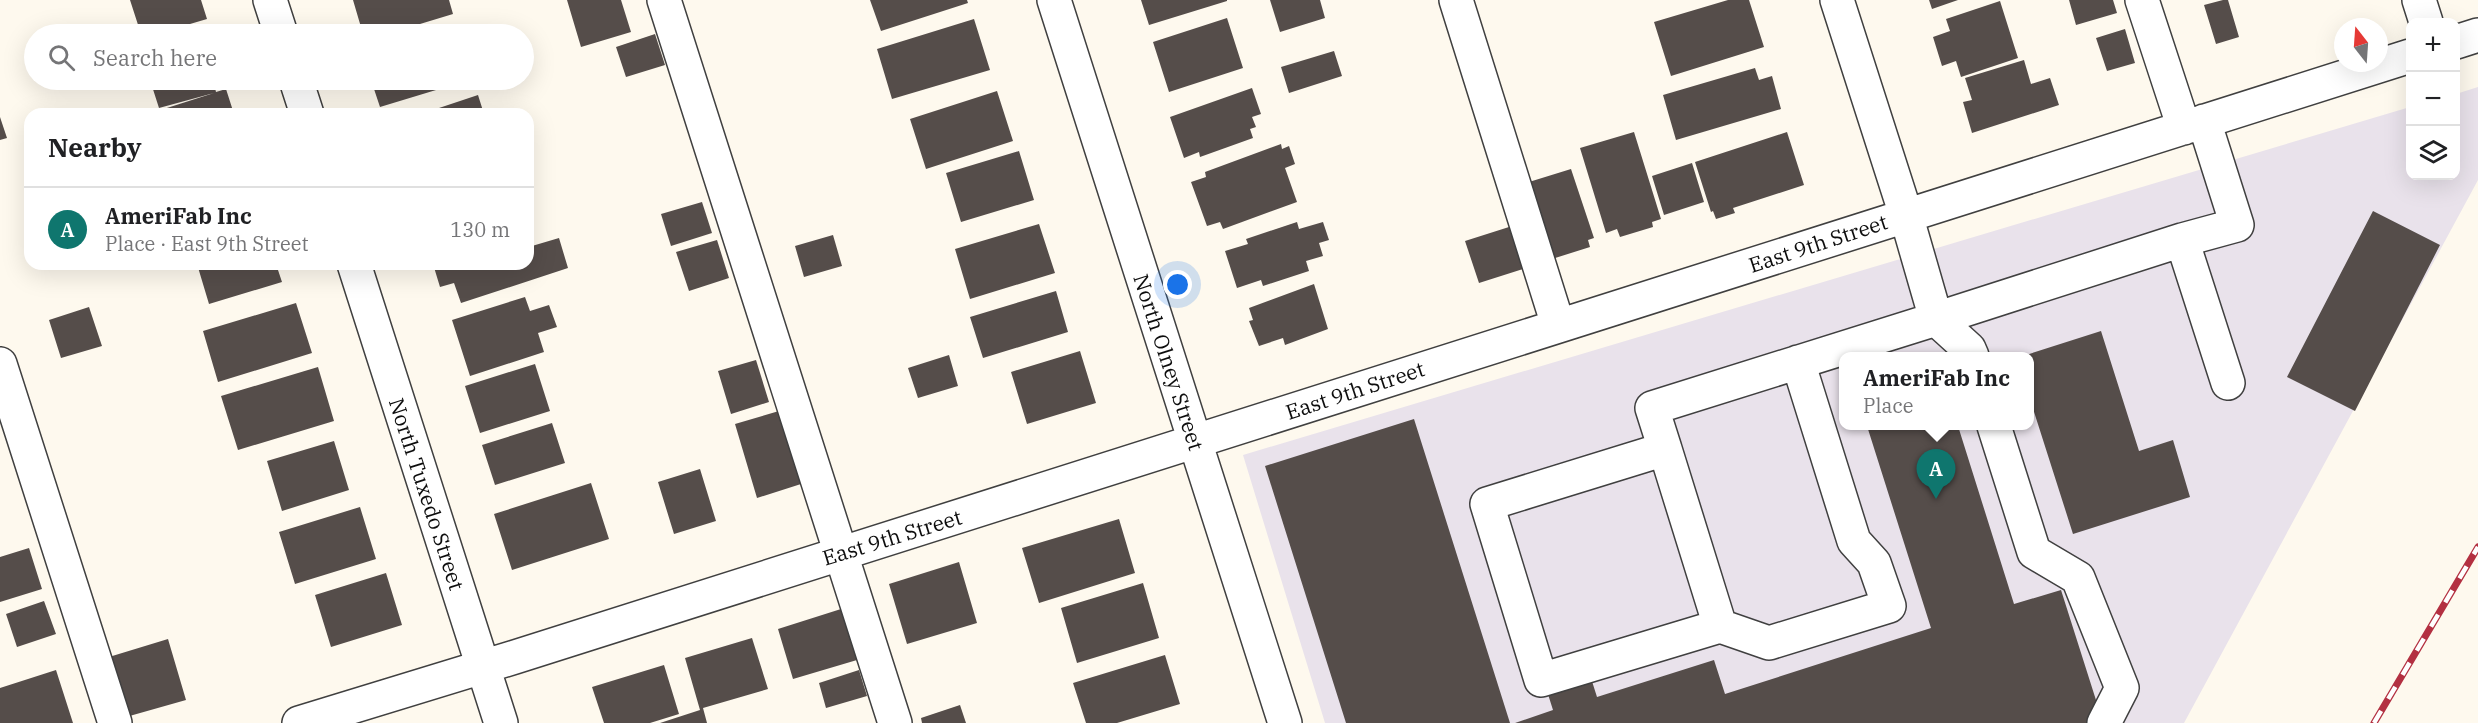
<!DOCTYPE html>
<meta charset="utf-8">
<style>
body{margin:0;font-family:"IBM Plex Serif",serif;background:#f2f2f2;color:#202124}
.controls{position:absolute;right:18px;top:18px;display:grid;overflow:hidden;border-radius:12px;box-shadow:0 6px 24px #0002}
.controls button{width:54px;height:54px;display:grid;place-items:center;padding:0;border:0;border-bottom:2px solid #e0e0e0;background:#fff;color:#202124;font:30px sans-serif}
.compass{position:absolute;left:2334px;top:18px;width:54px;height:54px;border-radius:50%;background:#fff;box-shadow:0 6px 24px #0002;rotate:343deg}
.you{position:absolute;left:1178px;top:285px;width:21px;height:21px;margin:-15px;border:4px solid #fff;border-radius:50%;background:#1a73e8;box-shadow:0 0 0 9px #1a73e833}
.badge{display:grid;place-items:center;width:39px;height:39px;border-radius:50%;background:#0f766e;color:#fff;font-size:20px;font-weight:700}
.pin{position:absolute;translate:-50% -50px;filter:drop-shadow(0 2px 3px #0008)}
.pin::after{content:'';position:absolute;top:32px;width:21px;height:18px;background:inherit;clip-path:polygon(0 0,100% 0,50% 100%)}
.popup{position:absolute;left:1839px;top:352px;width:195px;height:78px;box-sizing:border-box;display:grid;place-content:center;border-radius:12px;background:#fff;filter:drop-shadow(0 2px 4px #0005);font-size:20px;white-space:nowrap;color:#757577}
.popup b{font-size:22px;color:#202124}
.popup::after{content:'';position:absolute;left:50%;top:100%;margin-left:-12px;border:12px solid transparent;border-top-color:#fff}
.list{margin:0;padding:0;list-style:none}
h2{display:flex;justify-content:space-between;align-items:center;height:78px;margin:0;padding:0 24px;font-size:26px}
h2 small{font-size:20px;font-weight:400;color:#757577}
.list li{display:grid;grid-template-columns:39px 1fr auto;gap:18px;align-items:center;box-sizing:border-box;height:84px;padding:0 24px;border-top:2px solid #e0e0e0}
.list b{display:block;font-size:22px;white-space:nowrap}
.list p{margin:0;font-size:20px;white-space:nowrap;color:#757577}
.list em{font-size:20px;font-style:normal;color:#757577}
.icon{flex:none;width:33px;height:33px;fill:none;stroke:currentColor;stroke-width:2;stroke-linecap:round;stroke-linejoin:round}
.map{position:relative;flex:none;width:2478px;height:723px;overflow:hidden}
.search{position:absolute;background:#fff;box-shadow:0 6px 24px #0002;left:24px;top:24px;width:510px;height:66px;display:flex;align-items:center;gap:15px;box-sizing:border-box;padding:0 21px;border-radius:33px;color:#757577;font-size:22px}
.panel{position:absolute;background:#fff;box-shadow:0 6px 24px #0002;left:24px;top:108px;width:510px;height:162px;border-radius:18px}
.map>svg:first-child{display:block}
.industrial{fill:#e9e2eb;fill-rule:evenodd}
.building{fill:#554d4a}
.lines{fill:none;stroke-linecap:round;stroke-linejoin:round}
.minor-casing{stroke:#404040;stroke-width:36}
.minor{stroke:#fff;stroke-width:33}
.rail-casing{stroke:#b33041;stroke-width:7}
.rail{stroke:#fff;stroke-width:4.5;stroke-dasharray:14;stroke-linecap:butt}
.labels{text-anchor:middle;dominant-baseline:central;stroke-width:6;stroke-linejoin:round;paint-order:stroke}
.street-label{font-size:21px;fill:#0d0d0d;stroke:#fff}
</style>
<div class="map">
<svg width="2478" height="723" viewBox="0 0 2478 723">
<rect width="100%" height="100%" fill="#fef9ee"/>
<path class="industrial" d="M2478,87V180L2184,723H1325L1243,455L2410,107V176H2456V94ZM1843,356H2029V426H1843Z"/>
<path class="building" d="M130,0H201L207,19L156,34H141Z
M353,0H449L453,14L387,34H363Z
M567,0H621L631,32L581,47Z
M870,0H967L968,3L881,31Z
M1141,0H1227V1L1149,25Z
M1270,0H1320L1325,18L1280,32Z
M1728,0H1749L1764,47L1671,76L1654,22Z
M1929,0H1958L1932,9Z
M2069,0H2113L2117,13L2076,25Z
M2223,0H2228L2239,37L2216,44L2204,5Z
M2000,1L2018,58L1961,77L1956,61L1942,66L1933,37L1950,31L1946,19Z
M1227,18L1243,68L1169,92L1153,42Z
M974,19L990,70L892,99L877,49Z
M460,24L463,34H427Z
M2125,29L2135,63L2107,71L2096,38Z
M655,34L665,65L626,77L616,47Z
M1334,51L1342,76L1289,93L1281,67Z
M2024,60L2031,84L2050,78L2059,105L1972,133L1963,102L1972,100L1965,78Z
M1755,68L1759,80L1772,76L1781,109L1676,140L1663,95Z
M150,80H213L216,92L226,89L234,114H148L214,93L159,108Z
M371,80H469L380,107Z
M1252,88L1261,114L1252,117L1256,127L1250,129L1253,138L1200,157L1199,152L1184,158L1170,117Z
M997,91L1013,141L926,169L910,119Z
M478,95L484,114H421Z
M0,117L7,138L0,140Z
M1634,132L1661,219L1652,222L1653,227L1620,237L1617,229L1606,233L1580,148Z
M1787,132L1804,185L1733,208L1735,213L1716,219L1713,211L1711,212L1695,162Z
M1281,144L1282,149L1289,146L1295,164L1285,168L1297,202L1223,229L1220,222L1207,226L1191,182L1206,177L1205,172Z
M1019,151L1034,200L961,222L946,173Z
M1692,163L1704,202L1664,215L1652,176Z
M1571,169L1594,238L1588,240L1590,247L1552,259L1529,182Z
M702,202L712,233L671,246L661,214Z
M2373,211L2440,245L2355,411L2287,377Z
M1297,222L1299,229L1323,222L1329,240L1319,243L1323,256L1306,261L1309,271L1263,286L1261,280L1237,288L1225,251L1248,244L1246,239Z
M1039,224L1055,273L970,299L955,249Z
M1509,227L1523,269L1479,283L1465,241Z
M528,234L532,246L559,238L568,268L461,303L454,283L440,287L433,264H528Z
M833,235L842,266L804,277L795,246Z
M717,240L729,278L689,291L676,252Z
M197,264H276L282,282L209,304Z
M1314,284L1328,329L1285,345L1283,338L1259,346L1249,321L1253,320L1249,308Z
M1056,291L1068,332L983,358L970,317Z
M525,297L530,311L549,305L557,327L538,333L544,352L470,376L452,320Z
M296,303L312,353L218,382L203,331Z
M89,307L102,346L61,358L49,320Z
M2101,331L2139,451L2173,440L2190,497L2073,534L2029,396V356H2023Z
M1080,351L1096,403L1027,424L1011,372Z
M949,355L958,386L918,398L908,368Z
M756,360L769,402L731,414L718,371Z
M535,364L550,411L480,433L465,386Z
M318,367L334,421L238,450L221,396Z
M779,411L801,484L757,498L735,424Z
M1414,419L1510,723H1346L1265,466Z
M552,423L565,463L495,485L482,445Z
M1867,426H1958L2014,604L2061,590L2102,719L2090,723H1515L1553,710L1546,688L1590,675L1597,697L1714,660L1725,694L1931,628Z
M334,441L349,490L282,511L267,461Z
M700,469L716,521L674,534L658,482Z
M591,483L609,539L512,570L494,514Z
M360,507L376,559L295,584L279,532Z
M1119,519L1135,573L1039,603L1022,548Z
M29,548L42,589L0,602V557Z
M959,562L977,623L907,644L889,584Z
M386,573L402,625L331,647L315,595Z
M1143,583L1159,638L1077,663L1061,608Z
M44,601L56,634L17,647L6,614Z
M841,609L857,660L793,679L778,629Z
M752,638L768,689L703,708L707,723H660L700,710L685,658Z
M168,639L186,700L126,717L109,657Z
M1165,655L1180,704L1117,723H1086L1073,683Z
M664,665L679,714L650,723H604L592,687Z
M56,670L73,723H0V688Z
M859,670L867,696L826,708L819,683Z
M960,705L966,723H922L921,718Z"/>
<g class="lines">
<g class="minor-casing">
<path id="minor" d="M270,0L281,34
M664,0L895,723
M1054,0L1285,723
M1456,0L1558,325
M2142,0L2184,128
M2419,0L2426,22
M2456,42L2478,35
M296,80L307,114
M2182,240L2237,225L2204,121
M354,264L501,723
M1972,356L1969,349L1936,319L2182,240L2228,383
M1798,362L1854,541L1874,563L1889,606L1769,643L1720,626L1541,680L1487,504L1665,449L1652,408L1936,319L1906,215L1837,0
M0,364L115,723
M1994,426L2034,552L2078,578L2122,688L2104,723
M1665,449L1720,626
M299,723L515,657L2410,56"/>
</g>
<use href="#minor" class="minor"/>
<g class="rail-casing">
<path id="rail" d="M2374,723L2478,547"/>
</g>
<use href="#rail" class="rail"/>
</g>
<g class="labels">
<g class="street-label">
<text transform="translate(1818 243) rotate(-18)">East 9th Street</text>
<text transform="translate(1169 362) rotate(72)">North Olney Street</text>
<text transform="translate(1355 390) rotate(-18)">East 9th Street</text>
<text transform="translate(427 494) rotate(72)">North Tuxedo Street</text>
<text transform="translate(892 537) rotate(-17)">East 9th Street</text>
</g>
</g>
</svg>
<div class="controls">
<button>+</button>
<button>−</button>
<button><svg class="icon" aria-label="layers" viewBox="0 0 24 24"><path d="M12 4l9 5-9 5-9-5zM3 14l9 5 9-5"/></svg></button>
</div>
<svg class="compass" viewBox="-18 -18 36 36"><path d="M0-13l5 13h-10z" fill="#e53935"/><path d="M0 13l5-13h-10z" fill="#757577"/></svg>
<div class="you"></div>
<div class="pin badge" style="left:1936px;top:499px">A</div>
<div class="popup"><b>AmeriFab Inc</b>Place</div>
<div class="search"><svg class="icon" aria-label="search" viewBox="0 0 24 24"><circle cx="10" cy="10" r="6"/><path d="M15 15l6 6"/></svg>Search here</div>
<section class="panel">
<h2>Nearby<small></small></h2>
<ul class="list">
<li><span class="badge">A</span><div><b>AmeriFab Inc</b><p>Place · East 9th Street</p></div><em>130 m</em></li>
</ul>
</section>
</div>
